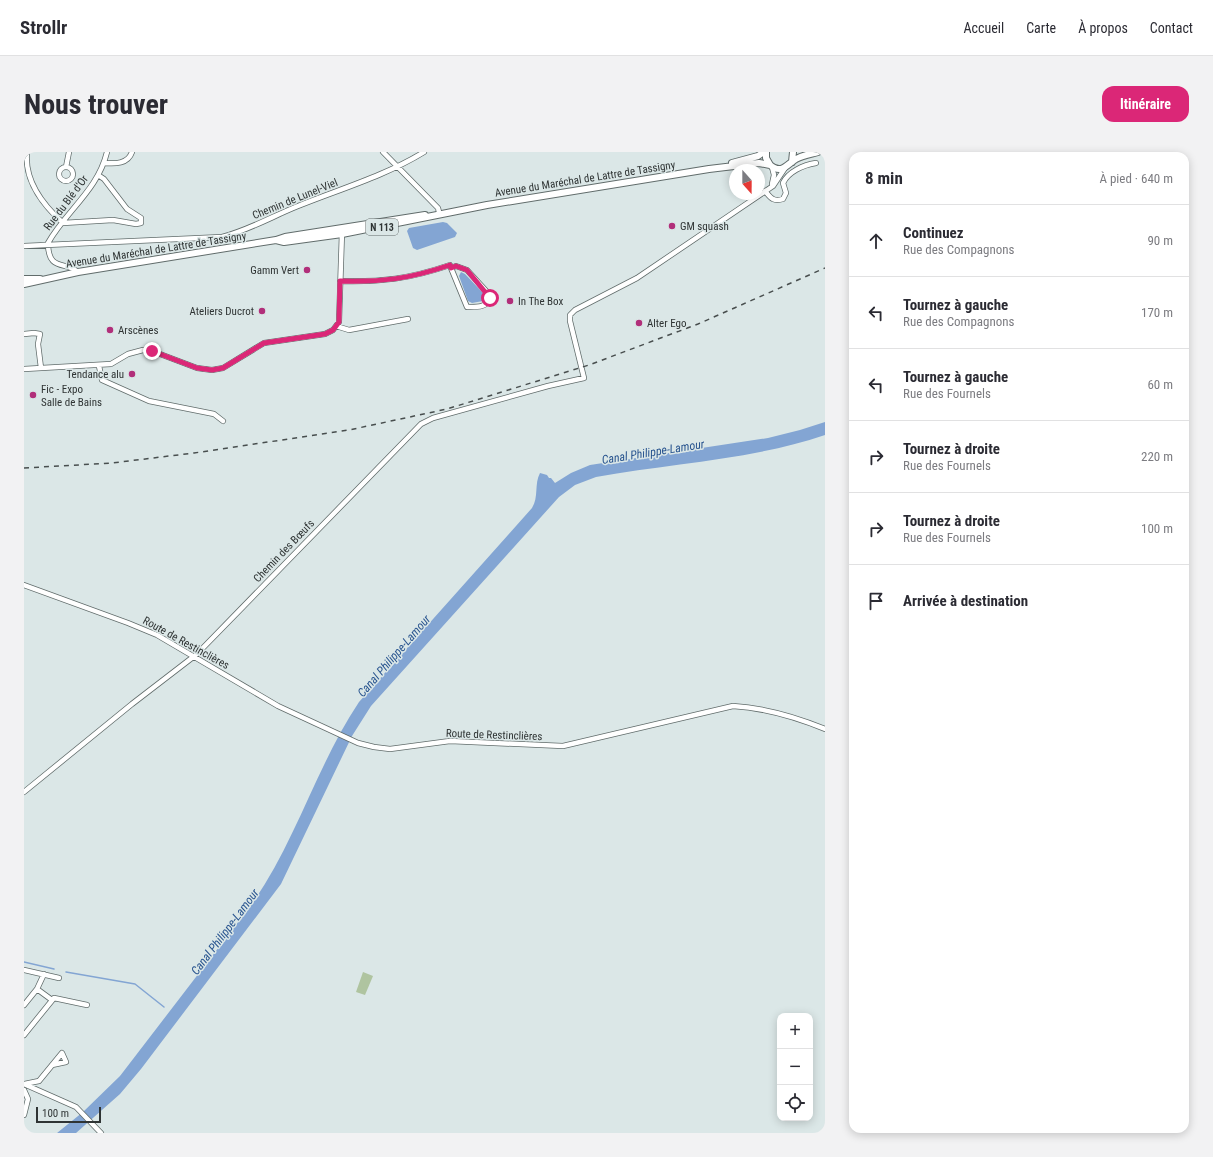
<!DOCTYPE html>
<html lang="fr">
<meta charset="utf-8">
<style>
body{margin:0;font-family:"Roboto Condensed",sans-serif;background:#f2f2f3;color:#2b2b33}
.controls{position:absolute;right:12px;bottom:12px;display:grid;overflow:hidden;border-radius:8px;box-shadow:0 2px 10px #0003}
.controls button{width:36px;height:36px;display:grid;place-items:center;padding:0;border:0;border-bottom:1px solid #e1e1e2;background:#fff;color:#2b2b33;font:20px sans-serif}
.compass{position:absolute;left:705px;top:12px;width:36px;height:36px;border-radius:50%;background:#fff;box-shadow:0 2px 10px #0003;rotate:159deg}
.scale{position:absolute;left:12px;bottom:10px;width:65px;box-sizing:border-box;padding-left:4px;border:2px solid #2f3434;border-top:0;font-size:11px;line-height:14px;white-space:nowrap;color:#2f3434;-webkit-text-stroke:3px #dbe7e7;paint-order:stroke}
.stop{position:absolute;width:12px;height:12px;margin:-9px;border:3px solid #db2777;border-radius:50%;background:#fff}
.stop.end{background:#db2777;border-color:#fff;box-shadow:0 1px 4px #0008}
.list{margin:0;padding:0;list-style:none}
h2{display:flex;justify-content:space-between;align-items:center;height:52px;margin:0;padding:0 16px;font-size:17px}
h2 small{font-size:13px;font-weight:400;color:#7c7c81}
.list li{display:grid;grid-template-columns:26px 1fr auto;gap:12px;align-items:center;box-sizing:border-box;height:72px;padding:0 16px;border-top:1px solid #e1e1e2}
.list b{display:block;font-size:15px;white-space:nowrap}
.list p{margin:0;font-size:13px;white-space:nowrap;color:#7c7c81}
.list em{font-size:13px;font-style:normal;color:#7c7c81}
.icon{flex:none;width:22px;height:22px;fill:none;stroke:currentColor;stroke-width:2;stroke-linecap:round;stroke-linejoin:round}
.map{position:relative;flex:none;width:801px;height:981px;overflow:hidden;border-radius:12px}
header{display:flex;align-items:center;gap:24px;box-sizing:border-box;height:56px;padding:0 20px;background:#fff;border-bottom:1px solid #e1e1e2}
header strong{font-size:19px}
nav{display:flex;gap:22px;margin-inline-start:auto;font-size:14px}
.intro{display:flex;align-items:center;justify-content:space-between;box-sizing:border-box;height:96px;padding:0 24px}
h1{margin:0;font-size:28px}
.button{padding:10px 18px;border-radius:12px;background:#db2777;color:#fff;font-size:14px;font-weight:700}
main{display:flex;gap:24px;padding:0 24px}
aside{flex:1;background:#fff;border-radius:12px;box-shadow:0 2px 10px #0003}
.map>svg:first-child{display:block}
.green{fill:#afc4a0}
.water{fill:#83a5d3}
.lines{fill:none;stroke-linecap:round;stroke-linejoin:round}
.stream{stroke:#83a5d3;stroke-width:1.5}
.minor-casing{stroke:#616c6b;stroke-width:6}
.major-casing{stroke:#616c6b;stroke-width:8}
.minor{stroke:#fff;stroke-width:4.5}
.major{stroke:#fff;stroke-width:6}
.rail{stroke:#484e4e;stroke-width:1.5;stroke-dasharray:5 5;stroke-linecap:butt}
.route{stroke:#db2777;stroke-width:5}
.poi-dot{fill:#b12f7a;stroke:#dbe7e7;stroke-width:1.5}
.labels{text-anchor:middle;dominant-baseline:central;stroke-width:3;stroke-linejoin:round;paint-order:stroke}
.shield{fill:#dbe7e7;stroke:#636a6a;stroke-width:1}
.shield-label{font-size:10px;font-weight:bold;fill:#2f3434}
.street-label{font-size:11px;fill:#2f3434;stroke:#dbe7e7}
.poi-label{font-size:11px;fill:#2f3434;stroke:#dbe7e7;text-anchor:start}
.water-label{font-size:12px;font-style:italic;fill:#28548f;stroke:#dbe7e7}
</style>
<header>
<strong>Strollr</strong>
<nav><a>Accueil</a><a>Carte</a><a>À propos</a><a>Contact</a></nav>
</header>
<div class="intro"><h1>Nous trouver</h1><a class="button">Itinéraire</a></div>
<main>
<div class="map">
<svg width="801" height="981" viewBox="0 0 801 981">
<rect width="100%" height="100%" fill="#dbe7e7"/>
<path class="green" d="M339,820L349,824L341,843L332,840Z"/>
<path class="water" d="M419,70L423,71L433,81L431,85L393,98L389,96L383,79L385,76Z
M437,120L441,122L460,142L461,146L459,149L448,151L444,149L435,124Z
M801,270V283C728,308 648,311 572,325L551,333L535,345L347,554L328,584L257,732L117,917L96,942L52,981H33L59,960L96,924L228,752C272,689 293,613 335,550L508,356C515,345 510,332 516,321L523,323L525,326H527L531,331L547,321L566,313L744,286L776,278Z"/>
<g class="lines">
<path class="stream" d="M0,810L30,817
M42,820L111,832L140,855"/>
<g class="minor-casing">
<path id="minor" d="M3,0C0,29 19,53 39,71L89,68L112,72L117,71V66L103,57L80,27L74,23
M359,0L414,56L415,60
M80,11C91,12 104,12 108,0
M42,15L45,0
M748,15L750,23L748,32
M35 22a7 7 0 1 1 14 0a7 7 0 1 1-14 0Z
M741,39C747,46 749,50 759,47L762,41L759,31C764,20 779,13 792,11
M0,94L198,85C225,78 249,64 274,54C316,37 361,24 400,0
M54,120C42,109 24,120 24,91C42,59 74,38 83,0
M316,129C358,130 385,127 426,113L427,116L443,155C452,155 463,156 466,146L464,141L443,118L432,114L427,116
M312,174L325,178L384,167
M0,182L10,181L16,182L14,192L17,216
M75,214L78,228L125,249L190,262L199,269
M0,217L87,212L104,202L119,198L128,199L173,216L188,218L199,216L240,191L301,182L309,178L315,170L318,80
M0,433L104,471L133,483L254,554L334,591L350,595L366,597L426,589L539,594L709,554C741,556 772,565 801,577
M0,640L108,552L173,502L397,272L409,266L524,234L560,226L546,169V163L551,158L613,126L749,34L761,16
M0,818L35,826
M13,837L28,848
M0,853L13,837L20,822
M0,883L30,846L63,853
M0,932L52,955L77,981
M0,932L15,929L38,901L42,910L28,913
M0,938L4,947L0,963"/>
</g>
<g class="major-casing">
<path id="major" d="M742,0V6L746,13C758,23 763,12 772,7C779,3 787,2 794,0
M768,10L769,0
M708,11L734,4L740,0
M252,88L260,90L318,82L463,53L685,17L735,11L746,13
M0,127H16
M0,132L54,120L252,88L261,85L401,63"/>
</g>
<use href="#minor" class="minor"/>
<use href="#major" class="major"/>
<path class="rail" d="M0,316L88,311L170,301L325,278L423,257L565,213L674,172L801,116"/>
</g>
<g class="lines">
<path class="route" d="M128,199L173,216L188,218L199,216L240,191L301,182L309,178L315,170L316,129C359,130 385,127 426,113L427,116L432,114L443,118L466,146"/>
</g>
<g class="poi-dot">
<circle cx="648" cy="74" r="4"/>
<circle cx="283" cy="118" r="4"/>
<circle cx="486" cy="149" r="4"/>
<circle cx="238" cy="159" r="4"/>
<circle cx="615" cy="171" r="4"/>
<circle cx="86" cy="178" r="4"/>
<circle cx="108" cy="222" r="4"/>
<circle cx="9" cy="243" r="4"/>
</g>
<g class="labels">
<rect class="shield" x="342" y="67" width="32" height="16" rx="3"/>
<g class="shield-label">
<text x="358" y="75">N 113</text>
</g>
<g class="street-label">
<text transform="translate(561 27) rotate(-9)">Avenue du Maréchal de Lattre de Tassigny</text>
<text transform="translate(271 47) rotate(-22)">Chemin de Lunel-Viel</text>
<text transform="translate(42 51) rotate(-53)">Rue du Blé d'Or</text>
<text transform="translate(132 98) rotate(-9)">Avenue du Maréchal de Lattre de Tassigny</text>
<text transform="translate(260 399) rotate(-46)">Chemin des Bœufs</text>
<text transform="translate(162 491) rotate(29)">Route de Restinclières</text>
<text transform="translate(470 583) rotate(2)">Route de Restinclières</text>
</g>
<g class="poi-label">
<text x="656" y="74">GM squash</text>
<text x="275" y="118" text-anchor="end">Gamm Vert</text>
<text x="494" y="149">In The Box</text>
<text x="230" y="159" text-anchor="end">Ateliers Ducrot</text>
<text x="623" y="171">Alter Ego</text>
<text x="94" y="178">Arscènes</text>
<text x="100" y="222" text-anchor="end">Tendance alu</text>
<text x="17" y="237">Fic - Expo<tspan x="17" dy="13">Salle de Bains</tspan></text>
</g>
<g class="water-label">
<text transform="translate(629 300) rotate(-9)">Canal Philippe-Lamour</text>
<text transform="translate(370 504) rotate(-49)">Canal Philippe-Lamour</text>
<text transform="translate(201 780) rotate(-53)">Canal Philippe-Lamour</text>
</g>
</g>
</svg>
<div class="controls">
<button>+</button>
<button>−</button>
<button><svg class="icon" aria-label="locate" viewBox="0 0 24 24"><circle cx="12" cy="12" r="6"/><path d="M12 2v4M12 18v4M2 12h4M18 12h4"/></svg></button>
</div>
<svg class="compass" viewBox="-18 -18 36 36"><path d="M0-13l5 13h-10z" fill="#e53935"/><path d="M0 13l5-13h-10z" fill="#7c7c81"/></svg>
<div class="scale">100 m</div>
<div class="stop" style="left:466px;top:146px"></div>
<div class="stop end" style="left:128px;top:199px"></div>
</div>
<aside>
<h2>8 min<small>À pied · 640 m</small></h2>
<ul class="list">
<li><svg class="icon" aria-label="ahead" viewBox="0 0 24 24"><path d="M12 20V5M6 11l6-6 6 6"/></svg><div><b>Continuez</b><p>Rue des Compagnons</p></div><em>90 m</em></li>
<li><svg class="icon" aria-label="left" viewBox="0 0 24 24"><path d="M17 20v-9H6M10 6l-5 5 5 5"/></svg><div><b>Tournez à gauche</b><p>Rue des Compagnons</p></div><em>170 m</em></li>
<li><svg class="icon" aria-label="left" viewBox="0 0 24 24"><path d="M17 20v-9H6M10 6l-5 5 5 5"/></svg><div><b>Tournez à gauche</b><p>Rue des Fournels</p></div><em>60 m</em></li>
<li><svg class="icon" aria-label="right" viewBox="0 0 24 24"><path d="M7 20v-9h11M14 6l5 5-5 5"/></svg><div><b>Tournez à droite</b><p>Rue des Fournels</p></div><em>220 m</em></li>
<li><svg class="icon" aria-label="right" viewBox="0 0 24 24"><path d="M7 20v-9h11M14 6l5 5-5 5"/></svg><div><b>Tournez à droite</b><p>Rue des Fournels</p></div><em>100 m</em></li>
<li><svg class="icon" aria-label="arrive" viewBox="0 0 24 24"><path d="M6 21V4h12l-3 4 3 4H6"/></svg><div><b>Arrivée à destination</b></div></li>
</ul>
</aside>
</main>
